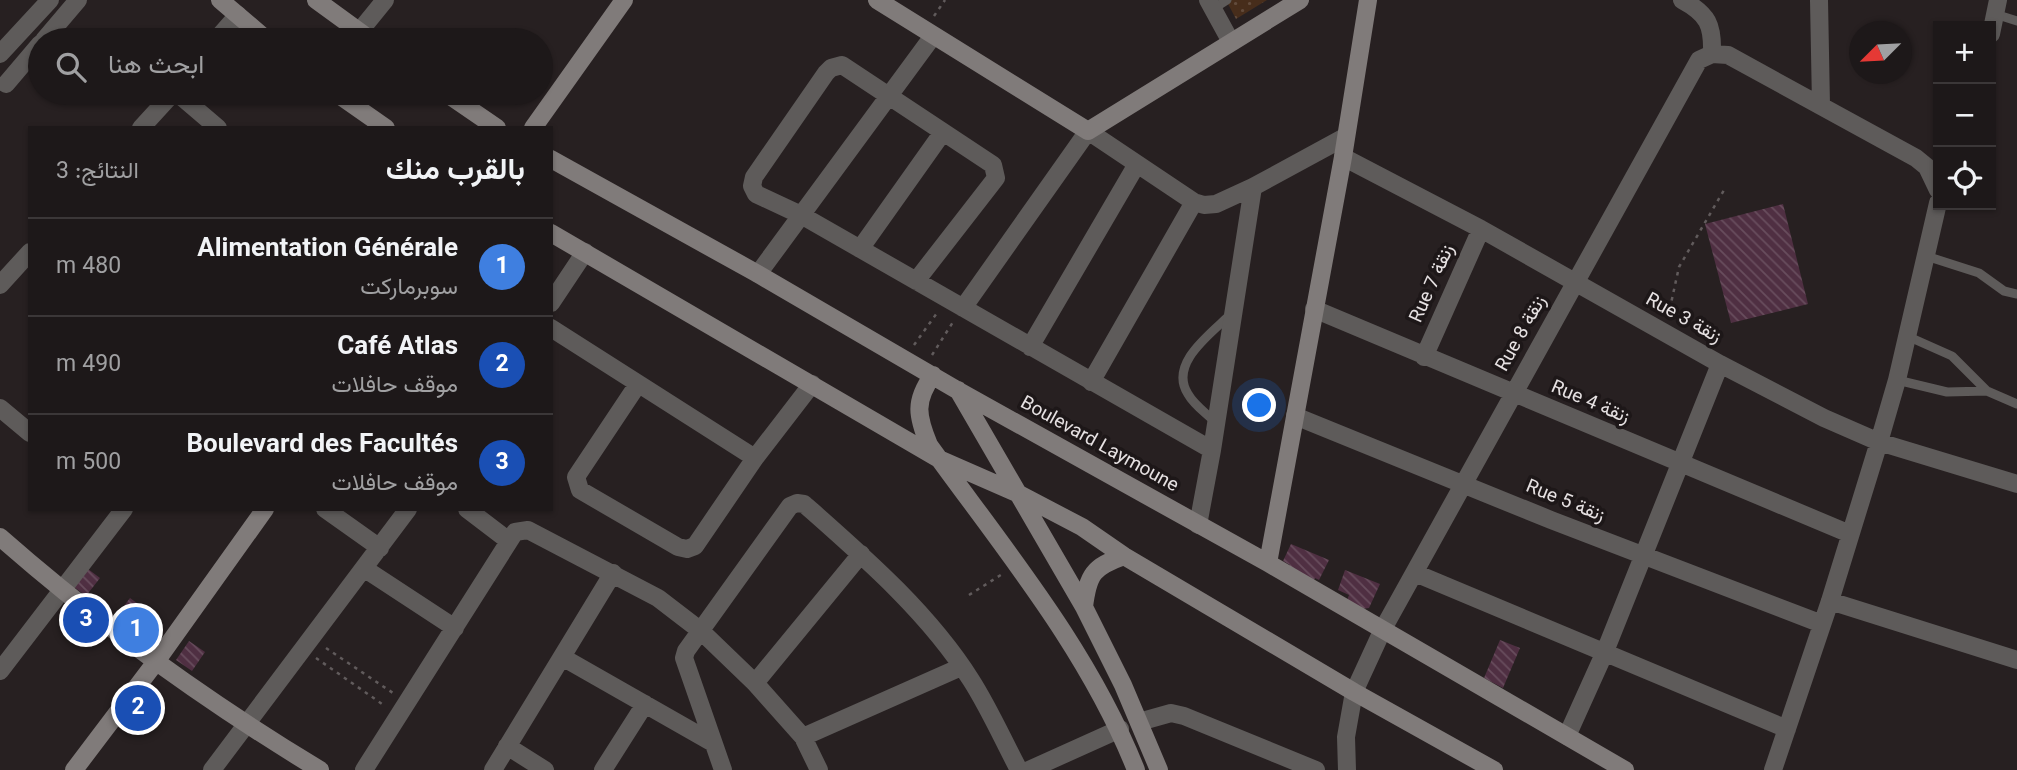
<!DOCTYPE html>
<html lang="ar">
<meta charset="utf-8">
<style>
body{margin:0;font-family:Georgia,Vazirmatn,serif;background:#252122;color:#f1f3f6;direction:rtl}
.controls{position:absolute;right:21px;top:21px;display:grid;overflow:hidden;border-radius:0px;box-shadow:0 2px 5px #0004}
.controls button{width:63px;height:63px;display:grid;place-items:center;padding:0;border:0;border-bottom:2px solid #3b3738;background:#1d1819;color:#f1f3f6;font:35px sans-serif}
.compass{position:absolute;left:1849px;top:21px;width:63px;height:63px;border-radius:50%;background:#1d1819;box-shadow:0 2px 5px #0004;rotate:246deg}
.you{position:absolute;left:1260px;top:406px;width:24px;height:24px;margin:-18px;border:5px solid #fff;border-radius:50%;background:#1a73e8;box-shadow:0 0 0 10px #1a73e833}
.badge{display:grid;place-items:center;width:46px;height:46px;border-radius:50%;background:#2563eb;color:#fff;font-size:23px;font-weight:700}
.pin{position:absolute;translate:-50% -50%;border:4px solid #fff;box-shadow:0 2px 7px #0006}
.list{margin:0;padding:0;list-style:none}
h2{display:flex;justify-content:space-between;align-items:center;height:91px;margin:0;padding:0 28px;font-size:30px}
h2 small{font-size:23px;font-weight:400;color:#a0a0a2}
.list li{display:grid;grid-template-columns:46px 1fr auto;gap:21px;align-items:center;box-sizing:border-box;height:98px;padding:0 28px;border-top:2px solid #3b3738}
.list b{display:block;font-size:26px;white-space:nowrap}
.list p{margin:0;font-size:23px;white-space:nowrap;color:#a0a0a2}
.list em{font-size:23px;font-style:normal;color:#a0a0a2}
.icon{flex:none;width:38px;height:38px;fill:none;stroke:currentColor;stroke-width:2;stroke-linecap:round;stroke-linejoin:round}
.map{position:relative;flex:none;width:2017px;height:770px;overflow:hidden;direction:ltr}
.search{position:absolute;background:#1d1819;box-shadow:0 2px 5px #0004;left:28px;top:28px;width:525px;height:77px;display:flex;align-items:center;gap:18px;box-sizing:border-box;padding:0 24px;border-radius:38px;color:#a0a0a2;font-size:26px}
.panel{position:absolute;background:#1d1819;box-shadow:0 2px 5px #0004;left:28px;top:126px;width:525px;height:385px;border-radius:0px;direction:rtl}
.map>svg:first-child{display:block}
.garden{fill:url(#garden-dots)}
.building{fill:url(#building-back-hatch)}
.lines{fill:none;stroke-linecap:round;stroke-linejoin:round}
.path{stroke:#615b5c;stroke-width:2.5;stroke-dasharray:3.5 5;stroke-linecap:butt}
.lane{stroke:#5e5b5a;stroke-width:9}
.street{stroke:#5e5b5a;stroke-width:18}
.secondary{stroke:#807b7a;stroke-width:18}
.labels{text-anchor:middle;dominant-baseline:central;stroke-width:7;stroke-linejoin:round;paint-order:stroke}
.street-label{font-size:19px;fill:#e6e1e2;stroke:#1d1718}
</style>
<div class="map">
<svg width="2017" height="770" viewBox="0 0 2017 770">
<defs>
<pattern id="garden-dots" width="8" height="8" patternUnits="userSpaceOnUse" patternTransform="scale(1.75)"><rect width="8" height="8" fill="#472d1b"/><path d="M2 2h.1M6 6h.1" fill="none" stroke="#624b3c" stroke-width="1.8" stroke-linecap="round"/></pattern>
<pattern id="building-back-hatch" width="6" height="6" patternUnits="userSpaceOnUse" patternTransform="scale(1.75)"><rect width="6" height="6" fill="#4f2f42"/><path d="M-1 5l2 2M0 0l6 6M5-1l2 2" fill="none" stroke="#684d5d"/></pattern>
</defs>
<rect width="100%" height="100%" fill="#272021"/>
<path class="garden" d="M1226,0H1267L1236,19Z"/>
<path class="building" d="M1783,204L1808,304L1731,323L1705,224Z
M1291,544L1329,560L1319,580L1315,578L1314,580L1289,568L1290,565L1283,561Z
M84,566L100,578L86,596L70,584Z
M1345,570L1380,584L1369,608L1361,609L1346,603L1349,595L1338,590Z
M130,598L156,617L140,638L115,618Z
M1500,640L1520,648L1503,688L1484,678Z
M189,641L205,652L192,671L176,660Z"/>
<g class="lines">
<path class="path" d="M934,16L945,0
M1668,317L1679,267L1724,190
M914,345L937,313
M932,355L953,322
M969,595L1004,573
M326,648L393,693
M316,658L385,706"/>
<path class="lane" d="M1213,9L1227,0
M1995,14L2017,21
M1926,256L1979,273L2004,291L2017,294
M1907,336L1952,356L1987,391L2017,404
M1897,380L1947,392L1987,391
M1215,422C1206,413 1194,405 1188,394C1168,363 1212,333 1232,313"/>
<path class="street" d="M1208,0L1231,42
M1682,0C1708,14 1713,25 1712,54
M1819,0L1821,105
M359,32L385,0
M1991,34L1998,0
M44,40L78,0
M216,40L238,15
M0,54L50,0
M6,84L40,44
M177,93L218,128
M141,128L173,93
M1343,157L1481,229L1720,364L1824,418L1879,442L2017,484
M860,249L943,132
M758,274L933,36
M916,281L996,178L993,165L842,65L831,68L826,73L754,177L752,186L756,194L801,215L1212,450
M0,285L30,252
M551,303L585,252
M963,308L1088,131L1194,202L1204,205L1216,204L1253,187L1345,137
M1314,309L1850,534
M551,328L755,458
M1030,347L1137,164
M1424,357L1481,229
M1091,382L1194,202
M638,384L576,477L580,490L678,547L687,549L695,546L755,458L812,384
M0,408L30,433
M1295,416L1551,520L1822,624
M325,509L380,548
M467,509L509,541
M1198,525L1212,450L1253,187
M365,569L455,628
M1415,573L1787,729
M1830,601L2017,660
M562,657L713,743
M0,671L124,509
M755,683L861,554
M1139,722L1171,713L1184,716L1316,770
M1567,736L1604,654L1720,364
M803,737L961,667
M507,746L545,770
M212,770L408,509
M364,770L515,532L528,530L658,598L701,631L755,683L803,737L819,770
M493,770L613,573
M603,770L645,704
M723,770L684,658L686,651L790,506L797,503L804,504C864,557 928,612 971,680C989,708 1003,740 1019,770
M1029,770L1120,729
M1347,770L1346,737L1354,692L1383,629L1699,60L1712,54L1728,55L1916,158L1927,167L1938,190
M1773,770L1830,601L1879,442L1897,380L1938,203"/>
<path class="secondary" d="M220,0L267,40
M316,0L371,40
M877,0L1088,131L1300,0
M336,93L386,128
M446,93L497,128
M533,128L624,0
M551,159L758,274L957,390L1268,563L1625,770
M551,233L939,459L1019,494L1082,527L1124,556L1354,692L1494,770
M933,375C914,401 917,416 929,445C1004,549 1088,649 1136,770
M958,390L1084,607L1123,685L1159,770
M0,537C100,625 206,701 320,770
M1268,563L1343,157L1368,0
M1084,607C1088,574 1093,567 1124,556
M74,770L155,663L265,509"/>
</g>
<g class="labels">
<g class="street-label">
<text transform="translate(1433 284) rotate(-66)">Rue 7 زنقة</text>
<text transform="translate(1683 319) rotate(29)">Rue 3 زنقة</text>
<text transform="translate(1522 334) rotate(-61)">Rue 8 زنقة</text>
<text transform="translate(1590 403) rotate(23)">Rue 4 زنقة</text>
<text transform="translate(1099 445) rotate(29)">Boulevard Laymoune</text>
<text transform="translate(1565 502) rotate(22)">Rue 5 زنقة</text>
</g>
</g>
</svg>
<div class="controls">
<button>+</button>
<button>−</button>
<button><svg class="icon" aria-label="locate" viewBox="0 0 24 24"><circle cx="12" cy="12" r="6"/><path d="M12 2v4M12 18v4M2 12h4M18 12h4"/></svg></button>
</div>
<svg class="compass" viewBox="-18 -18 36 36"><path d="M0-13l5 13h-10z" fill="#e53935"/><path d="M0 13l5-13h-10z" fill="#a0a0a2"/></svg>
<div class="you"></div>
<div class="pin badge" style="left:136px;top:630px;background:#3f7fe0">1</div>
<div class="pin badge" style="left:138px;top:708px;background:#1a4fb4">2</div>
<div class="pin badge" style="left:86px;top:620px;background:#1a4fb4">3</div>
<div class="search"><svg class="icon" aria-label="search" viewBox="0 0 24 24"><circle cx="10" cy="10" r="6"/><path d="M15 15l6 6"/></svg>ابحث هنا</div>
<section class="panel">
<h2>بالقرب منك<small>النتائج: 3</small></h2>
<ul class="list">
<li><span class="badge" style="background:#3f7fe0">1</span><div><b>Alimentation Générale</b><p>سوبرماركت</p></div><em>480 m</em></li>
<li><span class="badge" style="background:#1a4fb4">2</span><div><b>Café Atlas</b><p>موقف حافلات</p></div><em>490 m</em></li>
<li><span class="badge" style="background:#1a4fb4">3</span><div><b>Boulevard des Facultés</b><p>موقف حافلات</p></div><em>500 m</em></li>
</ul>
</section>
</div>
